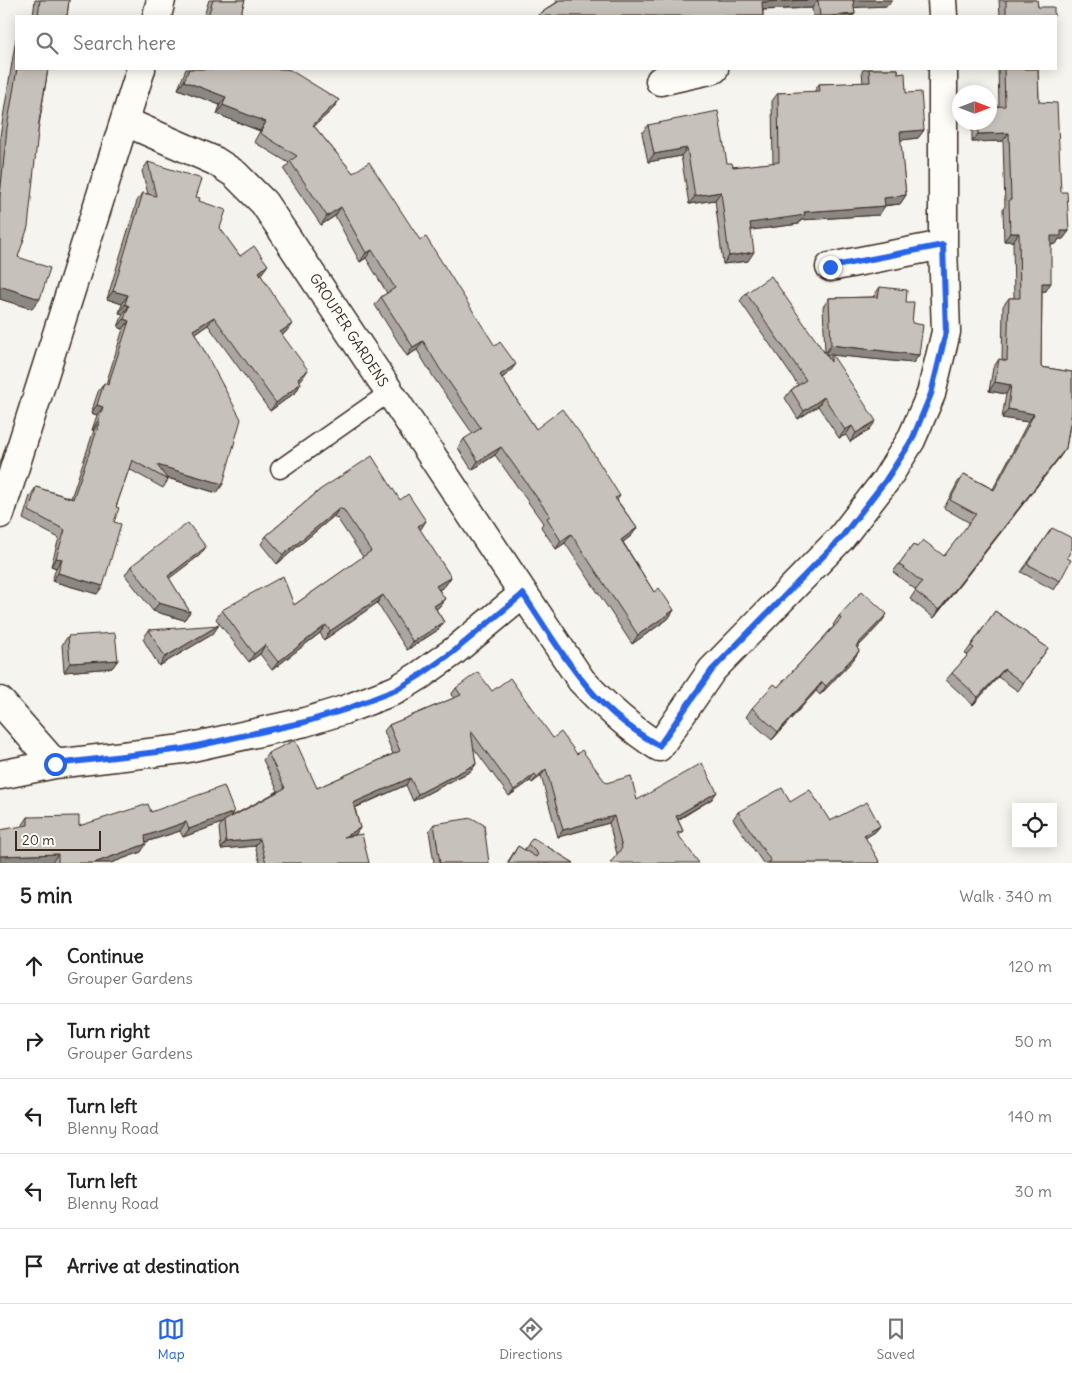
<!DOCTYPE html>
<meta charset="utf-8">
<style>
body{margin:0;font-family:Delius,sans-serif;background:#f6f6f6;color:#222}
.controls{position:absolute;right:15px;bottom:15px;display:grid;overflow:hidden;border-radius:0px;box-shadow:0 2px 12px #0003}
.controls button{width:45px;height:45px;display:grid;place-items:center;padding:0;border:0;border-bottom:1px solid #e0e0e0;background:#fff;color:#222;font:25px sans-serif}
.compass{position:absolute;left:952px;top:85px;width:45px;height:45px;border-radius:50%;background:#fff;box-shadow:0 2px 12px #0003;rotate:90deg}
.scale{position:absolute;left:15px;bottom:12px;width:86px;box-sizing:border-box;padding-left:5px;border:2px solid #3b2a1e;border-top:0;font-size:14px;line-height:18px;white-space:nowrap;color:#3b2a1e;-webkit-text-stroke:4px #fdfcf7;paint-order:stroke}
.stop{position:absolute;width:15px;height:15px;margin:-11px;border:4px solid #2563eb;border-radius:50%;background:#fff}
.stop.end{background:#2563eb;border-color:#fff;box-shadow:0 1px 5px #0008}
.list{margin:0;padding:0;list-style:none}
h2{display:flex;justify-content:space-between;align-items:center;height:65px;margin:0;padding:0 20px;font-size:21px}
h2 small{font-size:16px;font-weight:400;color:#767676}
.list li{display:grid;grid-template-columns:32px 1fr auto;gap:15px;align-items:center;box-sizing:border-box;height:75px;padding:0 20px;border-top:1px solid #e0e0e0}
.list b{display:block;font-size:19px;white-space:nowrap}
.list p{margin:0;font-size:16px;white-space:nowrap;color:#767676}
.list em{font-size:16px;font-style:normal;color:#767676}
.icon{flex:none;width:28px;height:28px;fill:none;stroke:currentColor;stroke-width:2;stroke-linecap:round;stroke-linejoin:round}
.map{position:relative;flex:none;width:1072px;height:863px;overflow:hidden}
.search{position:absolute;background:#fff;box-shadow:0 2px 12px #0003;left:15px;right:15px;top:15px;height:55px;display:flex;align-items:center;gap:12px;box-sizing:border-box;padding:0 18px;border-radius:0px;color:#767676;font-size:19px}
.sheet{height:440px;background:#fff}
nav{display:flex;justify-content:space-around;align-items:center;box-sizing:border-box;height:70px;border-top:1px solid #e0e0e0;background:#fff;font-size:14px;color:#767676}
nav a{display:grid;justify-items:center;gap:2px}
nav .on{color:#2563eb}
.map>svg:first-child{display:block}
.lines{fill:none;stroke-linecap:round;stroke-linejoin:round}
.lane-casing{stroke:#3b2a1e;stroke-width:21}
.street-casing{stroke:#3b2a1e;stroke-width:31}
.lane{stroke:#fdfcf7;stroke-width:18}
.street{stroke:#fdfcf7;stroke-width:28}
.wall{fill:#aba6a1;stroke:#3b2a1e}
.shaded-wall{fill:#8b8783;stroke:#3b2a1e}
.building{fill:#c7c1bb;stroke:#3b2a1e}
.route{stroke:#2563eb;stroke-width:6}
.labels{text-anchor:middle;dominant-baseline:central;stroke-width:4;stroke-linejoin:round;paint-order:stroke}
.street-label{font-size:14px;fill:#3b2a1e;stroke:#fdfcf7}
</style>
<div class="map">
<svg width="1072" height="863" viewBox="0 0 1072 863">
<rect width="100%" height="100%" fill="#f5f4ee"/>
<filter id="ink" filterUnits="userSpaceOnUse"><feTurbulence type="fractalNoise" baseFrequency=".02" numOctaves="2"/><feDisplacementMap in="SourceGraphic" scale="10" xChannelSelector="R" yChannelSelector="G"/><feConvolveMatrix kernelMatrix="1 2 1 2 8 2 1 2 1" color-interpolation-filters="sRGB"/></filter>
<g filter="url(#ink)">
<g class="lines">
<g class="lane-casing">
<path id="lane" d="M280,469L390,392"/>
</g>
<g class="street-casing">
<path id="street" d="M942,0L943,16
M157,16L161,0
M660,81L714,69
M126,122L215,161L235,174L264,203L581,680C605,706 629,728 659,747L712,670L841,538L886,480L911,440L931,394L946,332L943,245V69
M830,267L943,245
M0,514L141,69
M0,701L55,764L183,749L305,722L344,710L396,690L419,676L453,652L523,594
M0,775L55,764"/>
</g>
<use href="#lane" class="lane"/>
<use href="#street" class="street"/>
</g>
<path class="wall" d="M35,0H69L67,16H33Z
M209,0H245L240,16H204Z
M556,0H892L887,6L854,7L855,14L853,16H813L812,8L763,10V16H537L557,2Z
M999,0H1037L1038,7L1054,16H1000Z
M16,38V69H48L18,257L32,309L0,299V136Z
M186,69H285L339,100L333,109L314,126L353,173L420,240L510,372L502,378L536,429L620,496L617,500L637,528L631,536L623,542L654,592L674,610L668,619L632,644L565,543L556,549L541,527L543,523L495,455L472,470L458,448L464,439L473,434L434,378L417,350L407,356L375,305L381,297L387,293L366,258L360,262L335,216L321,225L284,170L289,163L254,142L260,131L217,114L220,105L178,89Z
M864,69H898V74L906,93L924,130L918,138L900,140L906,195L900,204L884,206L879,215L801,220L799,224L751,230L748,261L723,264L715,200L689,204L681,156L648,162L642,133L648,125L727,163L733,167L773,163L772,101L778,93L814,92L819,84L863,83L862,71Z
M998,69H1038L1039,102L1061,192L1069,231L1063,239H1059L1056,244L1051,245L1046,291H1042L1041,367L1072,372V414L1066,448L934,618L910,599L916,590L893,572L913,545L917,547L944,556L970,523L944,508L958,482L964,474L993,489L1028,422L1002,418L1006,394L989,391L993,368L999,359L1002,360L1003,306L1009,298H1014L1013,241H1004L1003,209L1005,206L1003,141L972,142V122H990L999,106Z
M148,162L196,197L240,256L262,273L261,275L286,332L282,335L302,379L299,381L301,383L296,392L270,411L208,325L194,334L217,493L167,478L168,480L163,488L129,469L116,507L114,522L97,594L52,581L56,568L51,566L59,538L23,519L30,496L36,487L71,498L94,430H92L97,415L91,413L98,392L104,383L106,384L123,329L118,327L123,314L119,313L122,304L107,299L137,201L143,193L148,194L142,171Z
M880,287L906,302L919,355L913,363L832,355L870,429L850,442L846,435L839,438L818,406L798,419L785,398L791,390L798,385L740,301L746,293L825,352L823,307L829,298L873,297Z
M321,489L400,500L451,577L445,586L439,590L445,599L439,607L436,609L444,622L438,630L407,650L377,603L324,640L320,633L272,670L260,654L249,662L216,619L222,610L294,605L363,557L337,518L336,519L334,516L277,564L261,544L266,536Z
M1052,528L1067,558L1060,581L1054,590L1021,572Z
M200,555L169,578L190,612L184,620L153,611L125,575L131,566Z
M995,611L1048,648L1018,691L998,677L973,705L946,680L952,673L968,655L965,654Z
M839,616L881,623L857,648L859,651L853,660L820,695L816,691L772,740L746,717L752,708L778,687L834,626L833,625Z
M149,630L213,634L159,666L143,639Z
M68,636L118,660L112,668L64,672L62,645Z
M456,688L492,691L553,738L577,754L606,783L637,800L712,799L678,820L683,831L679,836L617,854L609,823L558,837L541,776L532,783L530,781L509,796L473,747L476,764L471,771L413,801L406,785L355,808L360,828L355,835L369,863H260L255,846L221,849L219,828L222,823L183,837L180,831L146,842L141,852L111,863H52L22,826L28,817L79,826L151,812H234L230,817L278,791L263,760L268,753L317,788L393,754L384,731L389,725L454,698L451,695Z
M790,802L830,821L880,826L875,832L865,838L880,863H763L733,819L738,812Z
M434,824L489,863H434L429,831Z
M533,838L574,863H507L518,846L524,850Z"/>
<path class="shaded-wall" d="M808,0H818L812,8L756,10L762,2Z
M853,0H892L887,6L847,8Z
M855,14L853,16H831Z
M184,81L226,97L220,105L178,89Z
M339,100L333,109L307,133L313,125Z
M223,105L266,122L260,131L217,114Z
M924,130L918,138L894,141L900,132Z
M1009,133L1003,141L972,142L978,134Z
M687,148L681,156L648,162L654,154Z
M721,192L715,200L689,204L695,196Z
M906,195L900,204L878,206L884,198Z
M885,206L879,215L801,220L799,224L744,231L750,223L804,212Z
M341,207L335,216L321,225L327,216Z
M1061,231H1069L1063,239H1059L1056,244L1045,245L1051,236Z
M1010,233H1019L1013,241H1004Z
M372,250L366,258L360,262L366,253Z
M754,252L748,261L723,264L729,256Z
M268,265L262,273L253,280L259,272Z
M1042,283H1051L1046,291L1037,292Z
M0,286L40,299L32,309L0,299Z
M113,291L128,295L122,304L107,299Z
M125,304L129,306L123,314L119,313Z
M214,317L208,325L187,339L193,330Z
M124,319L129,321L123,329L118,327Z
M292,324L286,332L274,340L280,332Z
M423,341L417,350L407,356L413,347Z
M831,345L919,355L913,363L831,355V353L830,355L825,354Z
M516,364L510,372L494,384L500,375Z
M308,370L302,379L292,387L298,378Z
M995,382L1011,385L1006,394L989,391Z
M301,383L296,392L270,411L276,403Z
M824,397L818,406L798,419L804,411Z
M97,405L103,407L97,415L91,413Z
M1008,409L1034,414L1028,422L1002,418Z
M98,421L100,422L94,430H92Z
M876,421L870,429L850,442L856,433Z
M852,426L846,435L839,438L845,430Z
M501,447L495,455L472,470L478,461Z
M1066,448L1060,457L934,618L939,610Z
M157,465L223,484L217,493L162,476Z
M340,508L334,516L277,564L283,555Z
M426,521L421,529L412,535L418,526Z
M637,528L631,536L615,548L621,540Z
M571,534L565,543L556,549L561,541Z
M206,547L200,555L162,584L168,576Z
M56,558L62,559L56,568L51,566Z
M58,573L103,586L97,594L52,581Z
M451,577L445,586L431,595L436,586Z
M383,595L377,603L324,640L330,631Z
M445,599L439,607L428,615L434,606Z
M159,603L190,612L184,620L153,611Z
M674,610L668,619L632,644L638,635Z
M887,614L881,623L850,655L856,646Z
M444,622L438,630L407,650L413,642Z
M219,625L213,634L159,666L165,657Z
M326,625L320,633L272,670L278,662Z
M265,645L260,654L249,662L254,654Z
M859,651L853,660L820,695L826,686Z
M118,660L112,668L64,672L70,663Z
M1004,669L998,677L973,705L978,697Z
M822,682L816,691L772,740L778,732Z
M476,764L471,771L413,801L418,794Z
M546,769L541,776L532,783L537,777Z
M535,774L530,781L509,796L514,790Z
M410,778L406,785L349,810L353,803Z
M717,792L712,799L671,823L676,816Z
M234,812L228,821H224L222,823L183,837L189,829Z
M614,816L609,823L558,837L563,830Z
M186,822L180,831L139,844L145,836Z
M880,826L875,832L859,842L864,835Z
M360,828L355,835L344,837Z
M260,839L255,846L221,849L226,842Z
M146,844L141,852L111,863H94Z
M58,854L52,862L0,863V856Z"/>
<path class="building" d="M40,0H69L67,16H38Z
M213,0H245L240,16H208Z
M561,0H808L762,2L763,16H539L538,15Z
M818,0H853L855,14L831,16H820Z
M1006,0H1037L1038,7H1054V16H1006Z
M17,69H48L39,122L28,227L18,257L50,268L40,299L0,286V196L7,128Z
M189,69H285L290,70L339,100L313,125L353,173L369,162L420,240L426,237L495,346L500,342L516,364L500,375L536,429L562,409L585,440L620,496L615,498L637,528L621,540L654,592L659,588L674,610L638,635L571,534L561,541L547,518L550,516L501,447L478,461L464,439L481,428L440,369L423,341L413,347L381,297L395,288L372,250L366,253L341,207L327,216L290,161L297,156L260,133L266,122L223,105L226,97L184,81Z
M869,69H898V74L905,73L906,93L921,92L924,130L900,132L906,195L884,198L885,206L804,212L805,215L750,223L754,252L729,256L721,192L695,196L687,148L654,154L648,125L718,111L727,163H732L733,167L779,162L778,93L820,91L819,84L870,82Z
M1004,69H1038L1039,102L1057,103L1061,192H1067L1069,231H1061V236H1051V283H1042L1041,367L1072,372V411L1066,448L939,610L915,591L922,582L899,564L913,545L917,547L923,540L944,556L976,514L950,500L964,474L994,490L1034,414L1008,409L1011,385L995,382L999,359L1007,361L1009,298H1020L1019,233H1010L1009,200H1011L1009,133L978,134V122H990V107L1005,106Z
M148,162L202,179L196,197L200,198L199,201L226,210L220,228L240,256L254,246L268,265L259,272L292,324L280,332L308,370L298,378L301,383L276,403L214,317L193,330L241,419L223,484L157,465L168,480L132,460L116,507L119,508L114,522L121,524L103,586L58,573L62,559L56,558L65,530L29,511L36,487L73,499L100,422L98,421L103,407L97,405L104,383L108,385L129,321L124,319L129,306L125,304L128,295L113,291L143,193L156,196Z
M771,276L831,362V353L876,421L856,433L852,426L845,430L824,397L804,411L791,390L806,380L746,293Z
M880,287L907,290L906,302H914L912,323L923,325L919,355L831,345L829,298L878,297Z
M372,456L400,500L408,494L426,521L418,526L451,577L436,586L445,599L434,606L444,622L413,642L383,595L330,631L326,625L278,662L265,645L254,654L222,610L283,576L294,605L371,551L343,509L342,510L340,508L283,555L266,536L321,489Z
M188,523L206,547L168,576L190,612L159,603L131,566Z
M1052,528L1072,538V548L1067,558L1071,560L1060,581L1027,564Z
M862,591L887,614L856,646L859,651L826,686L822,682L778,732L752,708L774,684L778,687L841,619L839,616Z
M995,611L1048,648L1023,683L1004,669L978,697L952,673L974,648L971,646Z
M219,625L165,657L149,630Z
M115,633L118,660L70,663L68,636Z
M478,672L492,691L510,678L553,738L561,732L577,754L582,750L606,783L631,776L637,800L702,763L717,792L676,816L683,831L677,833L699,863H610L622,848L614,816L563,830L546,769L537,777L535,774L514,790L471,731L476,764L418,794L410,778L353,803L360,828L344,837L362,834L369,863H266L260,839L226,842L224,821L285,788L268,753L295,740L317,788L400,751L389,725L461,695L456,688Z
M224,786L234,812L189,829L186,822L145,836L146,844L94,863H58V854L0,856V830L28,825V817L79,816V826L148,804L151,812Z
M782,788L790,802L810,790L830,821L867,802L880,826L864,835L880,863H768L771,861L738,812Z
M472,818L484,825L489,863H440L434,824Z
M533,838L574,863H508L518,846L536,857L538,854L528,844Z"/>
</g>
<g class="lines" filter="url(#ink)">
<path class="route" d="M55,764L183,749L305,722L344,710L396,690L419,676L453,652L523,594C548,631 572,673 604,705C620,721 639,734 659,746L712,670L841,538L886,480L912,440L931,394L946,332L943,245L830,267"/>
</g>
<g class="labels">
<g class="street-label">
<text transform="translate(349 330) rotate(57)">GROUPER GARDENS</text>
</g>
</g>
</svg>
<div class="controls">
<button><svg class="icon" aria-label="locate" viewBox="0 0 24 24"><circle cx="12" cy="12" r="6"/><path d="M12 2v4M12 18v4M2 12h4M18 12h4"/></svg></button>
</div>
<svg class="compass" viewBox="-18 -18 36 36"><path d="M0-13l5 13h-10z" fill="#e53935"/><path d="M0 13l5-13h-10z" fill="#767676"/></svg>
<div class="scale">20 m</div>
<div class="stop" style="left:55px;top:764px"></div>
<div class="stop end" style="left:830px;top:267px"></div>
<div class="search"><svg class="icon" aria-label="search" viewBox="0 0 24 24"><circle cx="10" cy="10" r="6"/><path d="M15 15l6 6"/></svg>Search here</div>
</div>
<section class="sheet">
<h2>5 min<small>Walk · 340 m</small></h2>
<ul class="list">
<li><svg class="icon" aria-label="ahead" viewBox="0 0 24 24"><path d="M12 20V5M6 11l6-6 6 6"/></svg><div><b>Continue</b><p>Grouper Gardens</p></div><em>120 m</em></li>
<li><svg class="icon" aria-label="right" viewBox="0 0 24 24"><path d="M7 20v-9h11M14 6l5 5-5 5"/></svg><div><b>Turn right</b><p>Grouper Gardens</p></div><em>50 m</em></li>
<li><svg class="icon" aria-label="left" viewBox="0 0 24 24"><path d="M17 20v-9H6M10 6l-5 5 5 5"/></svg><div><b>Turn left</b><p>Blenny Road</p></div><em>140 m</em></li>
<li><svg class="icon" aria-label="left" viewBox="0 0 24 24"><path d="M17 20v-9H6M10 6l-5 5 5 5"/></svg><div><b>Turn left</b><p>Blenny Road</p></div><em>30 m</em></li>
<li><svg class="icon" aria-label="arrive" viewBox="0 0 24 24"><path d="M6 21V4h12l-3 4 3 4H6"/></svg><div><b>Arrive at destination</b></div></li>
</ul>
</section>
<nav>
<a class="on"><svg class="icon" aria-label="map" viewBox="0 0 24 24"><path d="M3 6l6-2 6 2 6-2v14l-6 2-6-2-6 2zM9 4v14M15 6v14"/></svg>Map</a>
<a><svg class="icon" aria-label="directions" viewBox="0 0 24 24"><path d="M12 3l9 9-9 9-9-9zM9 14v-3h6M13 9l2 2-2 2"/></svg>Directions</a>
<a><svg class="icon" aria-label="saved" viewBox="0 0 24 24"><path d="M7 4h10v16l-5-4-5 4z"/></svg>Saved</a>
</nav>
